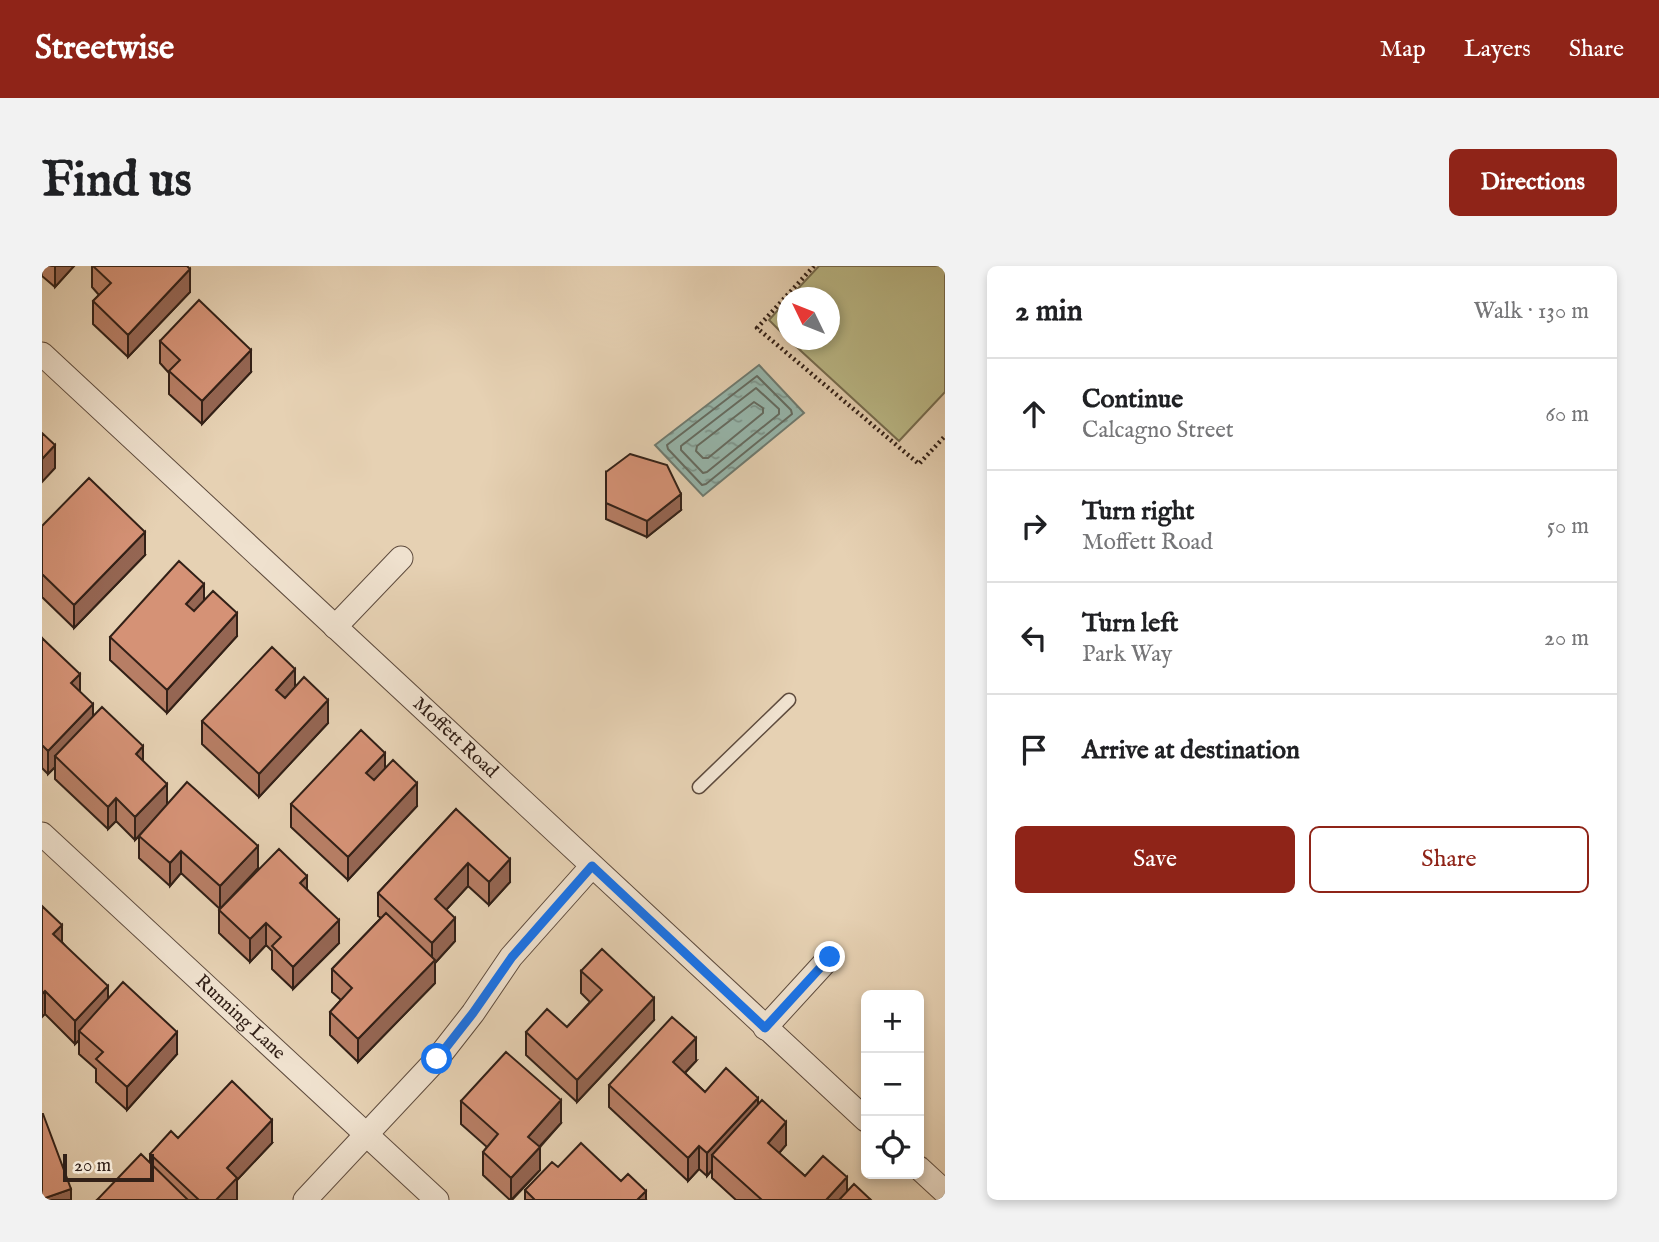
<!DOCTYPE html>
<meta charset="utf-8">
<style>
body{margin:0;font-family:"IM FELL English",serif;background:#f2f2f2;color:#202124}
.controls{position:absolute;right:21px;bottom:21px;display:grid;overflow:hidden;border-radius:10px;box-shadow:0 4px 10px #0003}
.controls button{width:63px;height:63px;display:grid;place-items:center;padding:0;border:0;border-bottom:2px solid #e0e0e0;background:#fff;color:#202124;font:35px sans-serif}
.compass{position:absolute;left:735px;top:21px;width:63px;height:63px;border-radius:50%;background:#fff;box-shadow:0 4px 10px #0003;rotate:313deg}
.scale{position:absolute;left:21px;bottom:18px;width:91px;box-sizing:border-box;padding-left:7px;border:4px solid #322017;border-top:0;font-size:19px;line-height:24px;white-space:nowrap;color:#322017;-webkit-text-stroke:5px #efe1ce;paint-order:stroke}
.stop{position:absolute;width:21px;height:21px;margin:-16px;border:5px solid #1a73e8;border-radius:50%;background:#fff}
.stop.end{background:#1a73e8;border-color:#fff;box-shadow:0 2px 7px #0008}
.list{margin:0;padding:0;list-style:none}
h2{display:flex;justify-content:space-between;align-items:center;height:91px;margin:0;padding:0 28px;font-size:30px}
h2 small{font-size:23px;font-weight:400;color:#757577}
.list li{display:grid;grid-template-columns:46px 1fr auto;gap:21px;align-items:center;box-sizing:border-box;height:112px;padding:0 28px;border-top:2px solid #e0e0e0}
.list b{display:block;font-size:26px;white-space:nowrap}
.list p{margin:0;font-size:23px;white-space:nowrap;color:#757577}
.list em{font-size:23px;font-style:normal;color:#757577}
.actions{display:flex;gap:14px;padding:21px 28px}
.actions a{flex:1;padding:16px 0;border:2px solid #8f2418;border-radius:10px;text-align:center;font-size:24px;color:#8f2418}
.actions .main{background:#8f2418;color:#fff}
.icon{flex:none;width:38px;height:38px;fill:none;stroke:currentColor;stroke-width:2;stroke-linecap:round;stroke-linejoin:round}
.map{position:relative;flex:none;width:903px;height:934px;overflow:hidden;border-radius:10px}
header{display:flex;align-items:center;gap:42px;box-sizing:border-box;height:98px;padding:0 35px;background:#8f2418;color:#fff}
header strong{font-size:33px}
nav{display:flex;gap:38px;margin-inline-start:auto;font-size:24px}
.intro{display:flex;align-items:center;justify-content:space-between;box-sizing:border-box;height:168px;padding:0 42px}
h1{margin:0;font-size:49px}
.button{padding:18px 32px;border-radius:10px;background:#8f2418;color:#fff;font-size:24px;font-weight:700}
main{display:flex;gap:42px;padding:0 42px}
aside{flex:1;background:#fff;border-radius:10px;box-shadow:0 4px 10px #0003}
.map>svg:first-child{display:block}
.park{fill:#bbba88;stroke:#766d50;stroke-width:2}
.water{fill:url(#water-ripples);stroke:#6e7b71;stroke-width:2}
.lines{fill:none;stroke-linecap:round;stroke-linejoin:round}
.shore{stroke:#646c62;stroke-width:2}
.service-casing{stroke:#5f4c3e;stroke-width:15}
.minor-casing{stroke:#5f4c3e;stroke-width:25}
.path{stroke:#322017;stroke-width:4.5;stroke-dasharray:2 3.5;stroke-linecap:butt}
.service{stroke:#efe1ce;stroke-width:12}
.minor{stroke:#efe1ce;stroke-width:23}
.wall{fill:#b77e65;stroke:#322017;stroke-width:2}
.shaded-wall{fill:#956653;stroke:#322017;stroke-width:2}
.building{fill:#d59276;stroke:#322017;stroke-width:2}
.route{stroke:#1a73e8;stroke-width:9}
.labels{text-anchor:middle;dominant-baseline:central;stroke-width:6;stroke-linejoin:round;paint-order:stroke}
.street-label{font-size:19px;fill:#322017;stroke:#efe1ce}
</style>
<header>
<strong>Streetwise</strong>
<nav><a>Map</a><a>Layers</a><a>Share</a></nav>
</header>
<div class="intro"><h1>Find us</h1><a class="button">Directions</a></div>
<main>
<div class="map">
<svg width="903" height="934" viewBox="0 0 903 934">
<defs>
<pattern id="water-ripples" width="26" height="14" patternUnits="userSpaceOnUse" patternTransform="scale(1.75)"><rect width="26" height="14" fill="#96b7ad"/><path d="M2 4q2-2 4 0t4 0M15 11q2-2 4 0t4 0" fill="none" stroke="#7b948c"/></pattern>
</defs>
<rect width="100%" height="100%" fill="#e6d1b3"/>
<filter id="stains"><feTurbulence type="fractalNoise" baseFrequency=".00286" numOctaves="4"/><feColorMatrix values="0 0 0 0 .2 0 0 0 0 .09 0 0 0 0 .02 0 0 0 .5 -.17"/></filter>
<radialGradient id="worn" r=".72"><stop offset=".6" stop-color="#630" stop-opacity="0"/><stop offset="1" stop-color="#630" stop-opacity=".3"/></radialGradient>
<path class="park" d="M777,0H903V126L857,175L747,74H788V32L748,31Z
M745,34V72L727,54Z"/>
<path class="water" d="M717,99L762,147L661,230L613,179Z"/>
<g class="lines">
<path class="shore" d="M715,110L749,144L750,148L664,218L660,219L626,183L625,179Z
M714,122L737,143V148L665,206L661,207L639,184V180Z
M712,136L721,142V147L666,192H661L654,185L655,180Z"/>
<g class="service-casing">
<path id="service" d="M657,521L747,434"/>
</g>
<g class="minor-casing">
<g id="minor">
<path id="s1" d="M0,88L824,854"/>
<path d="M293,361L359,292"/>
<path id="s2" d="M0,568L395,934"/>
<path d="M723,762L788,691"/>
<path d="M877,902L903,926"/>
<path d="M263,934L395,793L431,747L469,691L550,600"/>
</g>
</g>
<path class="path" d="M772,0L715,62L877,198L903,170"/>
<use href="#service" class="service"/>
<use href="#minor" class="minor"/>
</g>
<path class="wall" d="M0,0H32L13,21L0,10Z
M50,0H145L148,26L86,91L51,58V35L57,29L50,21Z
M118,75L209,106L160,158L127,128V107L118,97Z
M564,206L639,244L605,271L564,253Z
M0,260L103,289L32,362L0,331Z
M162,334L195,370L125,447L68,394V371Z
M0,372L38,426L51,450L101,495L125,539L216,602L178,643L139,607L128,620L97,592V570L93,574L74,555L66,563L13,513V501L6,508L0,502Z
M253,421L286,457L217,531L160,478V455Z
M343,503L375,540L306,614L249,561V538Z
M414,543L468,616L447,639L426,620L404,644L413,675L393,697V717L316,796L288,769V746L299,734L290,726V703L339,652L336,650V627Z
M265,623L297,677L251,723L230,703V685L224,679L208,696L177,667V644Z
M0,640L20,676L66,733L135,788L85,844L54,816V803L37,788V774L33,778L3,748Z
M539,705L612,754L535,836L484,789V766L525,761L548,736L539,727Z
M654,795L643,807L663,826L716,838L744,879L737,887L763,910L829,934H694L670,912V904L665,910L657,903L646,915L567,841V819Z
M419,835L519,857L498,881V904L470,934H468L441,909V886L445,881L419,858Z
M136,872L230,877L195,914V934H55L108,897V888Z
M516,901L579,915L604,934H483V924Z"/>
<path class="shaded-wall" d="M13,0H32L13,21Z
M148,3V26L86,91V69Z
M209,84V106L160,158V135Z
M13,179V202L0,216V193Z
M639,228V244L605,271V255Z
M103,266V289L32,362V339Z
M162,318V341L144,361V338Z
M195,347V370L125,447V424Z
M253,403V426L234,446V424Z
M38,408V431L29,417Z
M286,434V457L217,531V508Z
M51,438V460L13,490V501L6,508V485Z
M101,480V503L94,488Z
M343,487V509L324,529V507Z
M375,517V540L306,614V591Z
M125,518V540L93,574V551Z
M74,532V555L66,563V541Z
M216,580V602L178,643V620Z
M139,585V607L128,620V597Z
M468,593V616L447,639V616Z
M426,597V620L393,656V633Z
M265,610V633L258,617Z
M413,652V675L393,697V717L316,796V773L390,697V677Z
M297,654V677L251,723V701Z
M224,657V679L208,696V673Z
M20,659V682L11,668Z
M66,720V743L37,765V774L33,778V755Z
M3,725V748L0,751V728Z
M612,732V754L535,836V814Z
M135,766V788L85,844V821Z
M654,772V795L631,819V796Z
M716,832V854L670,889V904L665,910V887Z
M519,834V857L486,893V871Z
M230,854V877L195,914V934H174L185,902Z
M744,856V879L726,900V877Z
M657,880V903L646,915V892Z
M498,881V904L469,934V912Z
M805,911V934H784Z
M29,923V934H0V933Z
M604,925V934H595Z"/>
<path class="building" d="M51,0H145L148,3L86,69L51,35L69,17Z
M157,34L209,84L160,135L127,105L138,94L118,75Z
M0,167L13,179L0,193Z
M588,188L625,199L639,228L605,255L564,237V206Z
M47,212L103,266L32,339L0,308V260Z
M137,295L162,318L144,338L152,345L171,325L195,347L125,424L68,371Z
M0,372L38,408L29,417L51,438L6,485L0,479Z
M230,381L253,403L234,424L243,432L262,411L286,434L217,508L160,455Z
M60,441L101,480L94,488L125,518L93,551L74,532L66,541L13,490Z
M319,464L343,487L324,507L332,514L351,494L375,517L306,591L249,538Z
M145,516L216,580L178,620L139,585L128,597L97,570Z
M414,543L468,593L447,616L426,597L393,633L413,652L390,677L336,627Z
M237,583L265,610L258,617L297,654L251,701L230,680L239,671L224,657L208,673L177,644Z
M0,640L20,659L11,668L66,720L33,755L3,725L0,728Z
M344,647L393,694L316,773L288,746L310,722L290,703Z
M560,683L612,732L535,814L484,766L505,743L525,761L560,724L539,705Z
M81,716L135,766L85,821L54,793L61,786L37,765Z
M630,751L654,772L631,796L663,826L684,802L716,832L665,887L657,880L646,892L567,819Z
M464,786L519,834L486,871L498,881L469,912L441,886L456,868L419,835Z
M190,815L230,854L185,902L195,912L174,934H157L108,888L129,865L136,872Z
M720,834L744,856L726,877L763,910L781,890L805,911L784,934H720L670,889Z
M0,848H1L29,923L0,933Z
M539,877L579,915L586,908L604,925L595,934H493L483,924L510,896L516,901Z
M99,888L146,934H55Z
M812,918L829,934H797Z"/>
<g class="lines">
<path class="route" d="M395,793L431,747L470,691L550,600L723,762L788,691"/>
</g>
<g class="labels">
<g class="street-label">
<text stroke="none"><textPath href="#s1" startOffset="564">Moffett Road</textPath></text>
<text stroke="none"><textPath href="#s2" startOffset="270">Running Lane</textPath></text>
</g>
</g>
<rect width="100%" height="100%" filter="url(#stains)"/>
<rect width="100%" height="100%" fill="url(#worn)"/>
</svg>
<div class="controls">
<button>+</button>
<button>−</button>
<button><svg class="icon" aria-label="locate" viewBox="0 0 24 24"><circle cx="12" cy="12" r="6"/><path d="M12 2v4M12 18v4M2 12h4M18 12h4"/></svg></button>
</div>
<svg class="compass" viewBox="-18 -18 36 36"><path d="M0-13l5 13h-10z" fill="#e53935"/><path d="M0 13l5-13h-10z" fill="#757577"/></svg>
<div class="scale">20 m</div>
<div class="stop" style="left:395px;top:793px"></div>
<div class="stop end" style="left:788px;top:691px"></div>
</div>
<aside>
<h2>2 min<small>Walk · 130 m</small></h2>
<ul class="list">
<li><svg class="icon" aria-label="ahead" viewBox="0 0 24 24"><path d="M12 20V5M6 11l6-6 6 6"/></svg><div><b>Continue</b><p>Calcagno Street</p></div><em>60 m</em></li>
<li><svg class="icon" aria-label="right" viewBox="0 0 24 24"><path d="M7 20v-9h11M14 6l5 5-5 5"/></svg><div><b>Turn right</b><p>Moffett Road</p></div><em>50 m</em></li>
<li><svg class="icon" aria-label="left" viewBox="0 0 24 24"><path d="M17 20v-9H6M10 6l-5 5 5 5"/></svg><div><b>Turn left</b><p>Park Way</p></div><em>20 m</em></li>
<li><svg class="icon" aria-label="arrive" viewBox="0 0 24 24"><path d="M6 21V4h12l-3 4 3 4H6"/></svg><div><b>Arrive at destination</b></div></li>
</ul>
<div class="actions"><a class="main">Save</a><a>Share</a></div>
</aside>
</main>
